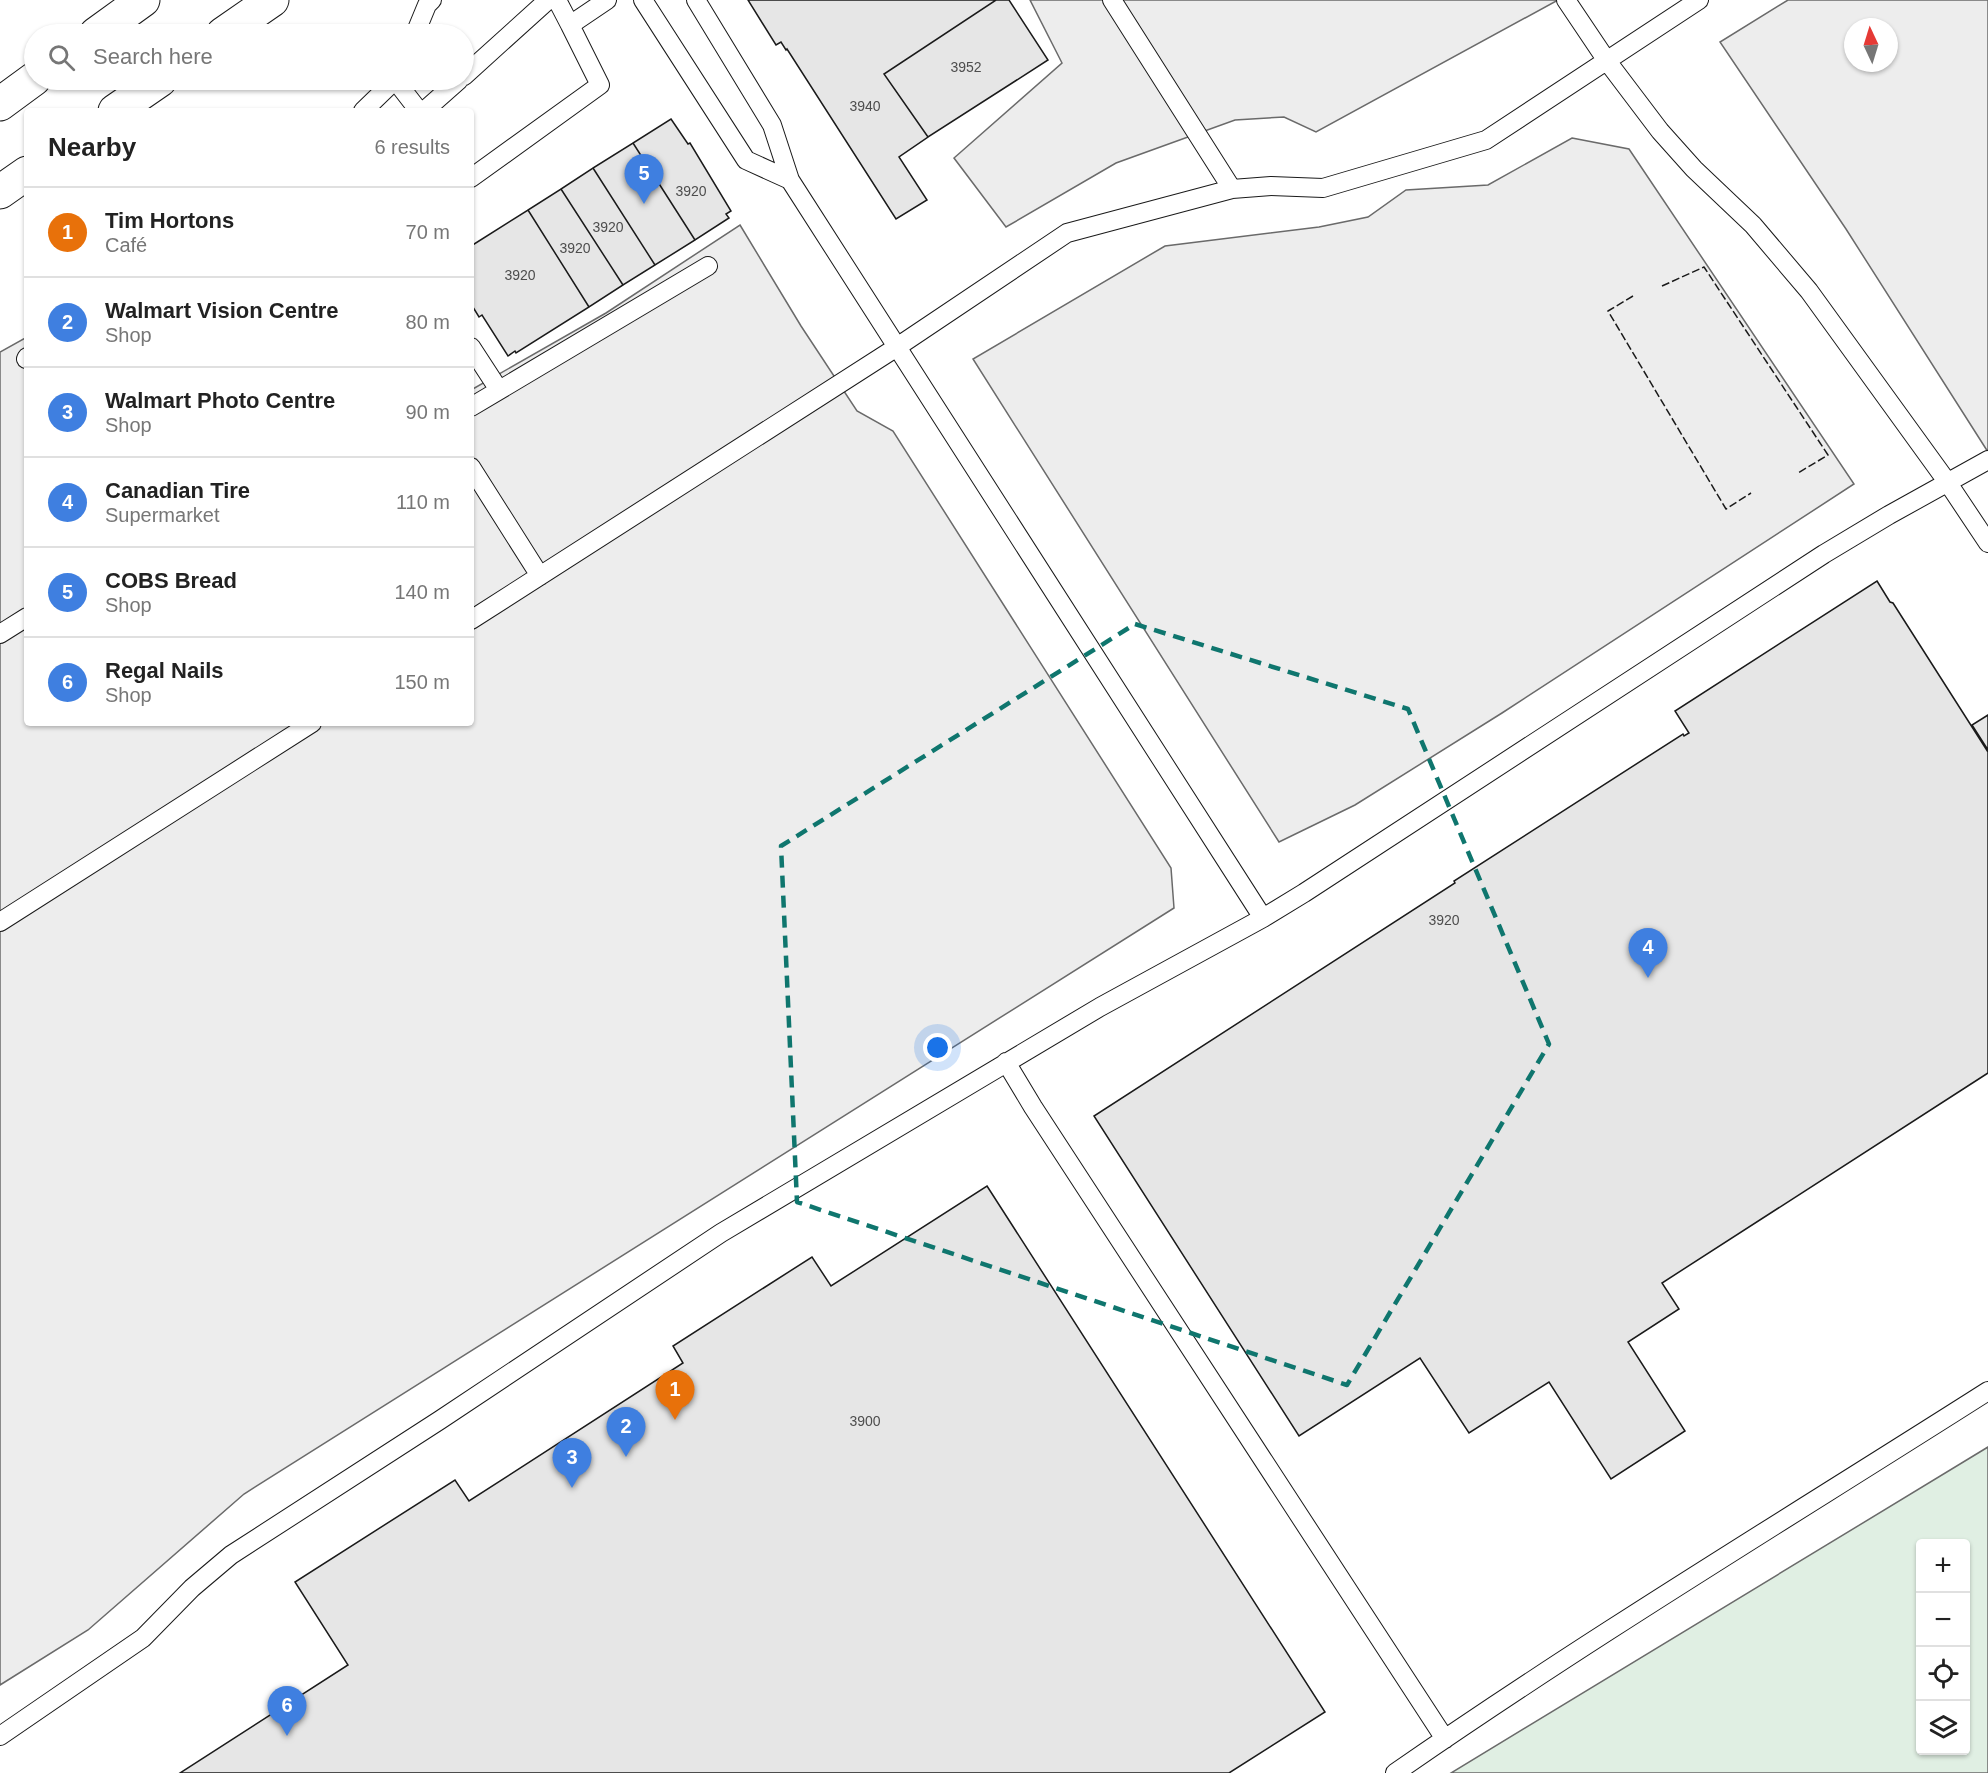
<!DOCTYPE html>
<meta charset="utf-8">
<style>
body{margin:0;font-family:Arial,sans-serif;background:#f6f6f6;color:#222}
.controls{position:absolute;right:18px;bottom:18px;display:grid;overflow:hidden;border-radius:6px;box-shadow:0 2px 4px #0004}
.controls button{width:54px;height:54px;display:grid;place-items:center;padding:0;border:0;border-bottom:2px solid #e0e0e0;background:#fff;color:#222;font:30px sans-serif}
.compass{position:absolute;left:1844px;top:18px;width:54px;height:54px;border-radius:50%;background:#fff;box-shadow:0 2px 4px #0004;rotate:356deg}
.you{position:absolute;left:938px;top:1048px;width:21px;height:21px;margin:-15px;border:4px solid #fff;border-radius:50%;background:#1a73e8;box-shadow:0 0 0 9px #1a73e833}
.badge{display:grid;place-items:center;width:39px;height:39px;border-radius:50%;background:#0f766e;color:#fff;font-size:20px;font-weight:700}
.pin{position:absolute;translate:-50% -50px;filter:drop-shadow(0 2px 3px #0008)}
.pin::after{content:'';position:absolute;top:32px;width:21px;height:18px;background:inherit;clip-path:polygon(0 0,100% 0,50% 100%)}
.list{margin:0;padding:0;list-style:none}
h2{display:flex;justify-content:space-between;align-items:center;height:78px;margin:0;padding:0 24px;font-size:26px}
h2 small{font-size:20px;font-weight:400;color:#767676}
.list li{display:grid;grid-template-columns:39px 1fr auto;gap:18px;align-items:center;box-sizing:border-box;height:90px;padding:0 24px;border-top:2px solid #e0e0e0}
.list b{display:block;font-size:22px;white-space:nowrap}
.list p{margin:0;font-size:20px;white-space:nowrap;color:#767676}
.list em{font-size:20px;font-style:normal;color:#767676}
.icon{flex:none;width:33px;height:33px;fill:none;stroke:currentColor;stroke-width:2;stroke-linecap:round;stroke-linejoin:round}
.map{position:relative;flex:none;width:1988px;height:1773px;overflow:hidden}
.search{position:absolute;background:#fff;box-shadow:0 2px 4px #0004;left:24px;top:24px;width:450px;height:66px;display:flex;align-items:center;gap:15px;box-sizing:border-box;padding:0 21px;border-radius:33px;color:#767676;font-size:22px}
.panel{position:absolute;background:#fff;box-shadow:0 2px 4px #0004;left:24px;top:108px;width:450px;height:618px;border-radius:6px}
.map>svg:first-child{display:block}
.green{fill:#e0efe3;stroke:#6a6a6a;stroke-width:1.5;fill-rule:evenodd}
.parking{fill:#ededed;stroke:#6a6a6a;stroke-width:1.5;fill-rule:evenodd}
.building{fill:#e6e6e6;stroke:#1a1a1a;stroke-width:1.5}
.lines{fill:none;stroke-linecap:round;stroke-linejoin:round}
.lane-casing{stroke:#1a1a1a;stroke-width:20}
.secondary-casing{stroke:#1a1a1a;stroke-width:35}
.lane{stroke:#fff;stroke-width:18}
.secondary{stroke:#fff;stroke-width:33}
.fence{stroke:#1a1a1a;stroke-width:1.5;stroke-dasharray:8 3;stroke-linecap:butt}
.marked{fill:none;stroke:#0f766e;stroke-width:4.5;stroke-dasharray:12 8;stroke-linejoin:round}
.labels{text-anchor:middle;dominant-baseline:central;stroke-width:4.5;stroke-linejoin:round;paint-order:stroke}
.number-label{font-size:14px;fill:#4d4d4d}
</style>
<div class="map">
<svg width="1988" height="1773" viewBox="0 0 1988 1773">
<rect width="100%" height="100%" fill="#fff"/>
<path class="green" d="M1988,1447V1773H1451ZM1920,1544H1966V1750H1920Z"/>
<path class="parking" d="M1030,0H1558L1316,132L1284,117L1235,120L1116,163L1006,227L954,158L1062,63Z
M1788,0H1988V452L1846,229L1720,42ZM1853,27H1889V63H1853Z
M1572,138L1629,149L1854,484L1502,713L1355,805L1279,842L973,359L1165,246L1319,227L1368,217L1406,190L1488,185Z
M740,225L801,326L857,411L893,431L1171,868L1174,908L244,1494L88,1630L0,1685V352L27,337V723H471V390L606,313Z"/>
<path class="building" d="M748,0H996L884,74L928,137L899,157L927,200L896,219L787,49L786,50L781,42L776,45Z
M996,0H1009L1048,60L928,137L884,74Z
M671,119L688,144L690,143L731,211L726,214L729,218L695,240L633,143Z
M633,143L695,240L655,265L593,168Z
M593,168L655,265L623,285L561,189Z
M561,189L623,285L589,307L528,210Z
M528,210L589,307L516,353L515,351L508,356L482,315L479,317L471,304V246Z
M1877,581L1890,602L1893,603L1988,752V1073L1662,1283L1679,1309L1628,1342L1685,1431L1611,1479L1549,1382L1469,1433L1420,1358L1299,1436L1094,1116L1455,883L1454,881L1683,734L1684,736L1689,733L1675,711Z
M1988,715V750L1972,725Z
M987,1186L1325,1712L1229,1773H180L348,1665L295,1582L455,1480L469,1501L683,1363L673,1346L812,1257L831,1286Z"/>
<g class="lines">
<g class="lane-casing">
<path id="lane" d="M557,0L570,25
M643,0L746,160L790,180
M696,0L772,125L790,180L1263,918
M1112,0L1232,189
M1566,0L1607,61L1660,131L1694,169L1753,225L1809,291L1948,483L1988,543
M415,34L427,5L432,0
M464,76L548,0
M395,80L419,111
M363,111L395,80
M424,111L459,80
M471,178L600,85L570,25L607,0
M471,347L499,390
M26,359L27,357
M471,407L708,266
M471,467L540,576
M471,620L897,347L1067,233L1232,189L1271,186L1323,188L1486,140L1699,0
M0,634L27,617
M0,922L312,723
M1006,1062L1033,1107L1445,1739
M0,1736L143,1638L192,1588L231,1555L440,1420L721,1233L1100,1007L1263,918L1304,893L1824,554L1889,515L1988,460
M1395,1773C1588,1639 1790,1517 1988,1391"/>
</g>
<g class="secondary-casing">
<path id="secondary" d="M96,34L143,0
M223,34L272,0
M0,104L34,79
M115,111L160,80
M0,192L27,173"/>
</g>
<use href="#lane" class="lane"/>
<use href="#secondary" class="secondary"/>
<path class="fence" d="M1662,286L1704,267L1828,455L1798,473
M1633,296L1608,311L1726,509L1751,493"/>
</g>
<path class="marked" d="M1135,624L1408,709L1549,1044L1347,1385L797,1202L781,846Z"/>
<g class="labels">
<g class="number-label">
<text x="966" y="67">3952</text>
<text x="865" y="106">3940</text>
<text x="691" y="191">3920</text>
<text x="608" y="227">3920</text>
<text x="575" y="248">3920</text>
<text x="520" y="275">3920</text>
<text x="1444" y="920">3920</text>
<text x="865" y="1421">3900</text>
</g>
</g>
</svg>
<div class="controls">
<button>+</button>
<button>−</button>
<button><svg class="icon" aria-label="locate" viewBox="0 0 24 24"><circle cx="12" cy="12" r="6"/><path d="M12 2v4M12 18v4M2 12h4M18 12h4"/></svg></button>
<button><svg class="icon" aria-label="layers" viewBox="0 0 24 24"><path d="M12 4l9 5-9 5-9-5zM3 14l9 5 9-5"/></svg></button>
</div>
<svg class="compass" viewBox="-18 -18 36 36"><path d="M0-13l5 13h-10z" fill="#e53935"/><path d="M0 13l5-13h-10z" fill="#767676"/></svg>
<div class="you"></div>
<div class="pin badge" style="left:675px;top:1420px;background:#e8710a">1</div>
<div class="pin badge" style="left:626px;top:1457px;background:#3f7fe0">2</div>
<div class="pin badge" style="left:572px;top:1488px;background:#3f7fe0">3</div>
<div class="pin badge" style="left:1648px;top:978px;background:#3f7fe0">4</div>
<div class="pin badge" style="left:644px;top:204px;background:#3f7fe0">5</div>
<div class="pin badge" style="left:287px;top:1736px;background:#3f7fe0">6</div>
<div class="search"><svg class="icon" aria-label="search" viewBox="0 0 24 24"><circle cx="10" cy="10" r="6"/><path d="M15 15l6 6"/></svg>Search here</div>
<section class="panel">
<h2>Nearby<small>6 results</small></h2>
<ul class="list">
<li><span class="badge" style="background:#e8710a">1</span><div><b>Tim Hortons</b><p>Café</p></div><em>70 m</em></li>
<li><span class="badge" style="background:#3f7fe0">2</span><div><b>Walmart Vision Centre</b><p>Shop</p></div><em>80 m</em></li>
<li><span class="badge" style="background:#3f7fe0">3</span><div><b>Walmart Photo Centre</b><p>Shop</p></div><em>90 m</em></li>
<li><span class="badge" style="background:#3f7fe0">4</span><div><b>Canadian Tire</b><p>Supermarket</p></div><em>110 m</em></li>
<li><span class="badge" style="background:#3f7fe0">5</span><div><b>COBS Bread</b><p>Shop</p></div><em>140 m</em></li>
<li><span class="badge" style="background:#3f7fe0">6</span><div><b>Regal Nails</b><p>Shop</p></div><em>150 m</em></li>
</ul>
</section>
</div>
